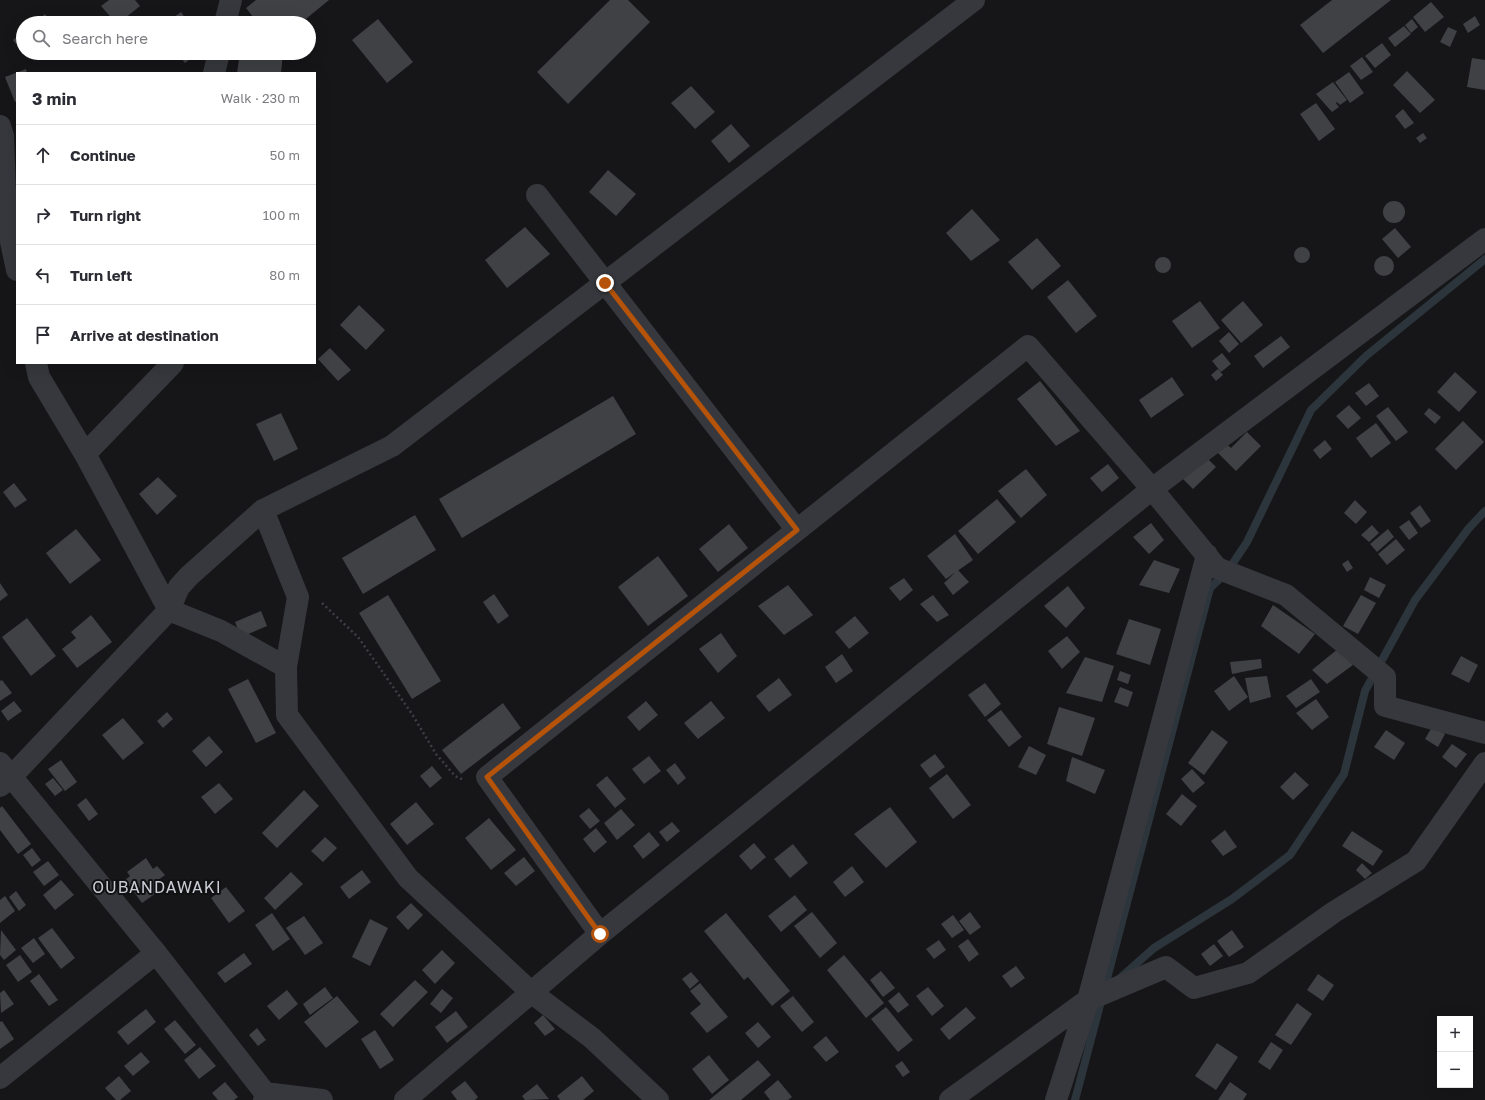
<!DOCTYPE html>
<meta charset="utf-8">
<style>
body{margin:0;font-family:"Golos Text",sans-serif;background:#f2f2f3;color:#2b2b33}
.controls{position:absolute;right:12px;bottom:12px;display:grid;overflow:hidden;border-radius:0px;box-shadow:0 4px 16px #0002}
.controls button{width:36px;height:36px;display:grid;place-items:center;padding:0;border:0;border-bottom:1px solid #e1e1e2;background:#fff;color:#2b2b33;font:20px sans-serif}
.stop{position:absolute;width:12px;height:12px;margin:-9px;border:3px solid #b45309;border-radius:50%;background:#fff}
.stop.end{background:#b45309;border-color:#fff;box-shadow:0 1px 4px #0008}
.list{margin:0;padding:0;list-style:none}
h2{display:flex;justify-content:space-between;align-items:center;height:52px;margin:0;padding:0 16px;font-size:17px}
h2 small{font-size:13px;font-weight:400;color:#7c7c81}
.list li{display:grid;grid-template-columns:26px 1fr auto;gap:12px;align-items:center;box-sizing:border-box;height:60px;padding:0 16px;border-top:1px solid #e1e1e2}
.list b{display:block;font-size:15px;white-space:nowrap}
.list em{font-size:13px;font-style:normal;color:#7c7c81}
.icon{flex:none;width:22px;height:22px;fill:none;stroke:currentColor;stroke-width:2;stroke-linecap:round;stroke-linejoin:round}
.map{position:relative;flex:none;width:1485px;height:1100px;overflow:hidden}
.search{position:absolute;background:#fff;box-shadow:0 4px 16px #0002;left:16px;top:16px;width:300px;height:44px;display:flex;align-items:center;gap:10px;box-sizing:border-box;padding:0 14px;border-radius:22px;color:#7c7c81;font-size:15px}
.panel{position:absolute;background:#fff;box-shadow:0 4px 16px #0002;left:16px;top:72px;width:300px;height:292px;border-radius:0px}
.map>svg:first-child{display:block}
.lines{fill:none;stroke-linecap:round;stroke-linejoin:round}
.stream{stroke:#2c353c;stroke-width:8}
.building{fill:#404145}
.path{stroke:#3d3f44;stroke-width:2.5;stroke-dasharray:2 3;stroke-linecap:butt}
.street{stroke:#37383d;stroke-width:22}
.route{stroke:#b45309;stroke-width:5}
.labels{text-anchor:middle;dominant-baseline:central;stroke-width:4;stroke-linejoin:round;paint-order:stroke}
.quarter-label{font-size:16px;letter-spacing:1px;fill:#c9ccd4;stroke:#111113}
</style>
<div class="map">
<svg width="1485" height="1100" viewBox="0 0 1485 1100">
<rect width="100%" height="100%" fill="#161618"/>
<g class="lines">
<path class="stream" d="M1119,979L1154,948L1232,899L1290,855L1344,774L1365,691L1415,600L1469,528L1485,511
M1075,1100L1210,588L1227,572L1247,542L1311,410L1366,356L1485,259"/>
</g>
<path class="building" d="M109,0H135L140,6L119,23H116L101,6Z
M256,0H329L301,23H258L246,8Z
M610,0H628L650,22L568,104L537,72Z
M1332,0H1391L1323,53L1300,25Z
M1431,2L1444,17L1425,32L1413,17Z
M181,12L188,22L195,16L200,23H166Z
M45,14L52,23H34Z
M1475,16L1480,25L1468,33L1463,24Z
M378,19L413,62L387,83L352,40Z
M1412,19L1418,27L1411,33L1405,25Z
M1404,26L1411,34L1395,47L1388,38Z
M1448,27L1457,31L1450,47L1440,42Z
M23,32V53H34L27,58L13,40Z
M1382,43L1391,55L1375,68L1365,56Z
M177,53H198L185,63Z
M240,53H283L281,73H237Z
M1362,57L1373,72L1361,80L1350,66Z
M1472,58L1485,60V90L1467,87Z
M26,69L27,73H17V101L15,102L5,77Z
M1407,71L1435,100L1420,113L1393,85Z
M1349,72L1364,93L1350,103L1335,82Z
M1333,82L1347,100L1340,105L1337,102L1336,103L1339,107L1332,112L1316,94Z
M691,86L715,112L695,129L671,103Z
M1316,103L1335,129L1319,141L1300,114Z
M1403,109L1414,123L1405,129L1395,116Z
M731,124L750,146L729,163L711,141Z
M1423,133L1427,138L1420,143L1416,138Z
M608,170L636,194L616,216L589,192Z
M1383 212a11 11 0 1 1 22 0a11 11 0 1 1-22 0Z
M972,209L1000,240L971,261L946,233Z
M525,227L550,254L507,288L485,260Z
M1395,228L1411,247L1398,258L1382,239Z
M1037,238L1061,266L1032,290L1008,262Z
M1294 255a8 8 0 1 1 16 0a8 8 0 1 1-16 0Z
M1374 266a10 10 0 1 1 20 0a10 10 0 1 1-20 0Z
M1155 265a8 8 0 1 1 16 0a8 8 0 1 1-16 0Z
M1068,280L1097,316L1076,333L1047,297Z
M1200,301L1220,328L1192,348L1172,321Z
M1243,301L1263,325L1241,343L1221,320Z
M359,305L385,330L366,350L340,325Z
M1229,332L1239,344L1229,353L1219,341Z
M1281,336L1290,347L1263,368L1254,356Z
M330,348L351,370L338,381L318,359Z
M1222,353L1231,364L1221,372L1212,361Z
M1218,369L1223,375L1216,381L1211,375Z
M1455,372L1477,392L1459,412L1437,392Z
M1172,377L1184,395L1151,418L1139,400Z
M1040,381L1080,431L1056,446L1017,399Z
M1369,383L1379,396L1366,406L1355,393Z
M613,396L636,434L462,538L439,499Z
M1349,405L1361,418L1348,429L1336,416Z
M1388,407L1408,432L1396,441L1376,416Z
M1429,408L1441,417L1435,424L1424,414Z
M281,413L298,449L274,461L256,424Z
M1463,421L1484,442L1456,470L1435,449Z
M1376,423L1391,443L1371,458L1356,438Z
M1247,432L1261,446L1236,471L1215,450L1224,442L1231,448Z
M1325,440L1332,449L1320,459L1313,450Z
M1206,457L1216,467L1193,489L1182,478Z
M1108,464L1119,478L1102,492L1090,478Z
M1026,469L1047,495L1021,518L998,491Z
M158,477L177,496L157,515L139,494Z
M14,483L27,500L15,508L3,492Z
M997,499L1016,522L978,554L958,531Z
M1355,500L1367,512L1356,524L1344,513Z
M1420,505L1431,521L1421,528L1410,513Z
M415,515L436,550L363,594L342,558Z
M1409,520L1418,533L1409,540L1399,527Z
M1151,523L1164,540L1149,554L1133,537Z
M729,524L748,548L718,572L699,549Z
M1372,525L1379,533L1369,542L1361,535Z
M76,529L101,560L70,584L46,553Z
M1388,529L1394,537L1377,552L1370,544Z
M955,534L973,560L946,579L927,556Z
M1396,539L1405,550L1387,565L1378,554Z
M658,556L688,596L648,626L618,587Z
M1154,560L1180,569L1169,593L1139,585Z
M1348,560L1353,568L1347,572L1342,564Z
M958,570L969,582L953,595L944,583Z
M1370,577L1386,585L1379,598L1364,590Z
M904,578L913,590L900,601L889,588Z
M0,583L8,595L0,601Z
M788,585L813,615L784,635L758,606Z
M1068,586L1085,608L1066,628L1044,606Z
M494,594L509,616L498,624L483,602Z
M388,595L441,681L412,699L359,613Z
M933,595L949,615L937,622L920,604Z
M1361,595L1376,603L1358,634L1343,626Z
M1273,605L1315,634L1299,654L1261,626Z
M261,611L267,626L241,637L235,622Z
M91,615L112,642L77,668L62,649L76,638L71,632Z
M855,616L869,633L849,649L835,632Z
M27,618L56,656L31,676L2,637Z
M1129,619L1161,629L1150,665L1116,654Z
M721,633L737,656L718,673L699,649Z
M1067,636L1080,652L1062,669L1048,651Z
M1339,648L1353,665L1327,684L1312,670Z
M842,654L853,671L836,683L825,667Z
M1461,656L1478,665L1469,683L1451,674Z
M1085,657L1114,666L1102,702L1066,693Z
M1261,659L1262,668L1232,674L1230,662Z
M1120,671L1131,675L1128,684L1117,680Z
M1234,676L1248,697L1229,711L1214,691Z
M1267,676L1271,697L1250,703L1245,678Z
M779,678L792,695L769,712L756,696Z
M248,679L276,733L256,743L228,689Z
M1311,679L1320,692L1296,708L1286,696Z
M2,680L12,693L0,701V681Z
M985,683L1001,704L985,717L968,695Z
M1120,687L1133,692L1128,707L1114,702Z
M1316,699L1329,717L1312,730L1296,713Z
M14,701L22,711L8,721L1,711Z
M646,701L658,715L639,731L627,717Z
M711,701L725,718L698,739L684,723Z
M503,703L521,728L461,774L442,750Z
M1059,707L1095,718L1082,756L1047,744Z
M1001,710L1022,737L1009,747L987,720Z
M167,712L173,719L163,728L157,721Z
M123,718L144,743L123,760L102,735Z
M1432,727L1445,734L1438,747L1425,739Z
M1212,730L1228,742L1204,775L1188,763Z
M1386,730L1405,743L1394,760L1374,747Z
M209,736L223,752L206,767L192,751Z
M1452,744L1467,754L1456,768L1442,757Z
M1029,746L1046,755L1036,775L1018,767Z
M935,754L945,767L930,778L920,765Z
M649,756L661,771L644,784L632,769Z
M1072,757L1105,770L1095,794L1066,781Z
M61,760L77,782L65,791L48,769Z
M675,763L686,778L678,785L666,770Z
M432,766L442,778L430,788L420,776Z
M1192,769L1205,783L1193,793L1181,779Z
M1295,772L1309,785L1293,800L1280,787Z
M947,774L971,805L953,819L929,788Z
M607,776L626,799L615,808L596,785Z
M53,778L63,790L55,796L45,784Z
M219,783L233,799L215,814L201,797Z
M304,790L319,806L277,848L262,833Z
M1182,794L1197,806L1181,826L1166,814Z
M86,798L98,814L89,821L77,805Z
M416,802L434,824L407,845L390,824Z
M2,806L31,844L18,854L0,830V808Z
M890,807L917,842L886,868L854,834Z
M589,808L600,821L590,829L579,816Z
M621,809L635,825L617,840L604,823Z
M489,818L516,850L491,870L465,838Z
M672,822L680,831L667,842L659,832Z
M596,828L607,842L594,853L583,839Z
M1225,830L1237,847L1223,856L1211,841Z
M1352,831L1383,851L1373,866L1342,846Z
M649,832L660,845L643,859L633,846Z
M325,837L337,848L323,862L311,851Z
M754,843L766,857L751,870L739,856Z
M793,844L808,863L790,878L774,859Z
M32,848L41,860L32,867L23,855Z
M524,857L535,871L516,886L504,873Z
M146,858L153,869L157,866L165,875L154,883L159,891L142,903L125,880L130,876L127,872Z
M48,861L59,875L44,886L33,872Z
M1362,863L1372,873L1365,879L1356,870Z
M852,866L864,882L845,897L833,882Z
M362,870L371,882L349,899L340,887Z
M291,872L303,884L275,910L264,898Z
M61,880L74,895L55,910L43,895Z
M226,887L245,911L229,923L211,898Z
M16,891L26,905L19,911L9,897Z
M795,895L807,910L781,932L768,916Z
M5,896L15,911L0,923V900Z
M411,903L423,915L408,930L396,917Z
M812,912L837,943L820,958L794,926Z
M970,912L981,927L970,935L959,921Z
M272,913L290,939L273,951L255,925Z
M726,913L790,991L772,1006L748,977L744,980L704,931Z
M953,915L964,930L952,938L941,924Z
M304,916L323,943L305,955L286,928Z
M370,919L388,928L370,966L352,957Z
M52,928L75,958L61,969L38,938Z
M1,930L16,950L4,960L0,955Z
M1232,930L1244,947L1229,957L1217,941Z
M34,938L45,954L33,963L21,948Z
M968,939L979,954L969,962L958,946Z
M939,940L946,950L934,959L926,949Z
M1214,944L1223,956L1210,966L1201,954Z
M442,950L455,963L435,984L422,970Z
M244,953L252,964L225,983L217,973Z
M20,955L32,972L18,982L6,965Z
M844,955L884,1003L866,1018L827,970Z
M1016,966L1025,978L1011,988L1002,976Z
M881,971L895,988L883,997L870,980Z
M691,972L699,981L690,989L682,979Z
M39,974L58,1000L49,1006L30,981Z
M1318,974L1334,985L1323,1001L1307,990Z
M415,980L428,992L393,1027L380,1014Z
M700,983L728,1017L707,1033L690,1013L701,1004L690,991Z
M325,987L333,998L310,1015L303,1004Z
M928,987L944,1006L932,1016L916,996Z
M442,989L453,998L441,1013L430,1004Z
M4,990L14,1004L1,1013L0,993Z
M287,990L298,1004L279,1020L267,1006Z
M899,992L909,1005L898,1013L888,1001Z
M337,996L359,1022L326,1048L304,1022Z
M793,996L814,1022L802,1032L780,1006Z
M1297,1003L1312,1014L1291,1045L1275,1035Z
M886,1007L913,1040L898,1052L871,1019Z
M966,1007L976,1018L949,1040L940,1029Z
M146,1009L156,1022L128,1045L117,1032Z
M456,1011L468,1027L447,1043L435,1027Z
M543,1015L555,1029L545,1036L534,1023Z
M175,1020L196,1045L185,1054L164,1029Z
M2,1021L14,1039L0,1049V1022Z
M758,1022L771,1037L758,1048L745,1033Z
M257,1028L266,1040L258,1046L249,1035Z
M375,1030L394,1060L380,1069L361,1039Z
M826,1036L839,1052L826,1062L813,1047Z
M1271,1042L1283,1050L1270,1070L1258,1062Z
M1217,1043L1238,1057L1216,1090L1195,1076Z
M200,1047L216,1066L199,1079L184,1060Z
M141,1052L150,1062L133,1076L124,1066Z
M709,1055L729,1080L712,1094L692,1069Z
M758,1060L771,1075L741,1100H709Z
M902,1061L910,1072L903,1077L895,1066Z
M119,1076L131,1091L120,1100H116L105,1088Z
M582,1076L594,1091L583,1100H560L557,1096Z
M778,1080L792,1097L788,1100H770L764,1092Z
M465,1081L478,1097L475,1100H457L451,1092Z
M225,1082L238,1097L234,1100H218L212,1093Z
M1230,1082L1247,1094L1243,1100H1218Z
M537,1084L549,1099L525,1100L522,1096Z"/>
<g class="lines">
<path class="path" d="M322,603L358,637L412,714L436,754L455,776L464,780"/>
<path class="street" d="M225,23L231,0
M214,73L219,53
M0,126L3,136L6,218L17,270
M537,195L797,530
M36,363L39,377L85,454L169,610L221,631L286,667
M85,454L173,363
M263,510L298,597L286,667L287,715L408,878L532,993L592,1038L658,1100
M0,763L156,953L265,1093
M0,786L11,777L169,610L179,587L189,576L263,510L392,446L974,0
M600,934L487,777L1028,346L1152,489L1217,568L1286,595L1385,677V706L1485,733
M0,1078L156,953
M264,1100L265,1093L322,1100
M405,1100L600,934L1152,489L1485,239
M950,1100L1088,1000L1166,967L1194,988L1248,973L1334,912L1416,861L1485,763
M1056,1100L1088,1000L1207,555"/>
</g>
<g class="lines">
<path class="route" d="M600,934L487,777L797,530L605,283"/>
</g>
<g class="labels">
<g class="quarter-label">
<text x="157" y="887">OUBANDAWAKI</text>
</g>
</g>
</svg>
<div class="controls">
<button>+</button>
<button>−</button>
</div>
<div class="stop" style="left:600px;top:934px"></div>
<div class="stop end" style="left:605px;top:283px"></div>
<div class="search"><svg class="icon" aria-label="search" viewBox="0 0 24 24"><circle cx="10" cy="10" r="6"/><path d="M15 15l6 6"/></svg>Search here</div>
<section class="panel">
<h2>3 min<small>Walk · 230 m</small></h2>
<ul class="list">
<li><svg class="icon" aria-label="ahead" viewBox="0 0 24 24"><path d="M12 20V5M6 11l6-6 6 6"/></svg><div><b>Continue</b></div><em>50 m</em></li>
<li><svg class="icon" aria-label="right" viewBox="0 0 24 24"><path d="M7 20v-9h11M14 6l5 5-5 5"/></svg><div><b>Turn right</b></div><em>100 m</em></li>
<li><svg class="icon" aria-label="left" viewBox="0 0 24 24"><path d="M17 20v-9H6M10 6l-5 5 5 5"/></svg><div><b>Turn left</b></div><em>80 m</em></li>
<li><svg class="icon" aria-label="arrive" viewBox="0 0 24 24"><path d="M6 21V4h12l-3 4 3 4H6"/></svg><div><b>Arrive at destination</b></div></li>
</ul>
</section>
</div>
